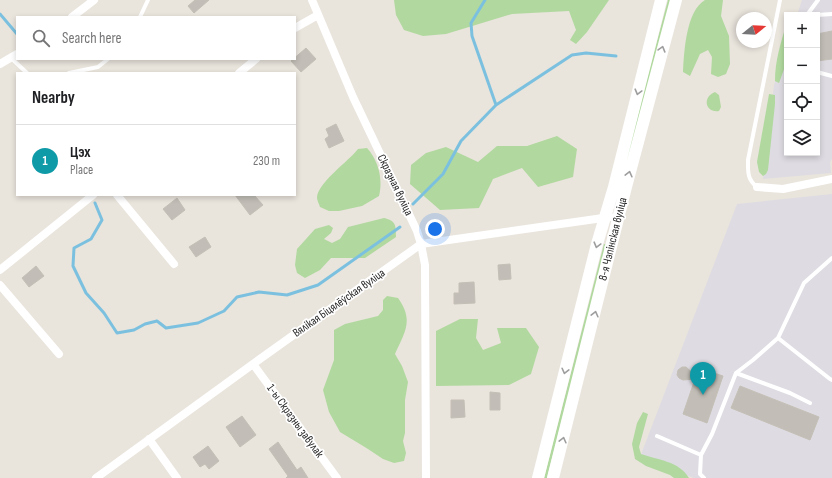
<!DOCTYPE html>
<meta charset="utf-8">
<style>
body{margin:0;font-family:"Sofia Sans Condensed",sans-serif;background:#f2f2f2;color:#202124}
.controls{position:absolute;right:12px;top:12px;display:grid;overflow:hidden;border-radius:0px;box-shadow:0 2px 6px #0003}
.controls button{width:36px;height:36px;display:grid;place-items:center;padding:0;border:0;border-bottom:1px solid #e0e0e0;background:#fff;color:#202124;font:20px sans-serif}
.compass{position:absolute;left:736px;top:12px;width:36px;height:36px;border-radius:50%;background:#fff;box-shadow:0 2px 6px #0003;rotate:72deg}
.you{position:absolute;left:435px;top:229px;width:14px;height:14px;margin:-10px;border:3px solid #fff;border-radius:50%;background:#1a73e8;box-shadow:0 0 0 6px #1a73e833}
.badge{display:grid;place-items:center;width:26px;height:26px;border-radius:50%;background:#4f66e3;color:#fff;font-size:13px;font-weight:700}
.pin{position:absolute;translate:-50% -33px;filter:drop-shadow(0 1px 2px #0008)}
.pin::after{content:'';position:absolute;top:21px;width:14px;height:12px;background:inherit;clip-path:polygon(0 0,100% 0,50% 100%)}
.list{margin:0;padding:0;list-style:none}
h2{display:flex;justify-content:space-between;align-items:center;height:52px;margin:0;padding:0 16px;font-size:17px}
h2 small{font-size:13px;font-weight:400;color:#757577}
.list li{display:grid;grid-template-columns:26px 1fr auto;gap:12px;align-items:center;box-sizing:border-box;height:72px;padding:0 16px;border-top:1px solid #e0e0e0}
.list b{display:block;font-size:15px;white-space:nowrap}
.list p{margin:0;font-size:13px;white-space:nowrap;color:#757577}
.list em{font-size:13px;font-style:normal;color:#757577}
.icon{flex:none;width:22px;height:22px;fill:none;stroke:currentColor;stroke-width:2;stroke-linecap:round;stroke-linejoin:round}
.map{position:relative;flex:none;width:832px;height:478px;overflow:hidden}
.search{position:absolute;background:#fff;box-shadow:0 2px 6px #0003;left:16px;top:16px;width:280px;height:44px;display:flex;align-items:center;gap:10px;box-sizing:border-box;padding:0 14px;border-radius:0px;color:#757577;font-size:15px}
.panel{position:absolute;background:#fff;box-shadow:0 2px 6px #0003;left:16px;top:72px;width:280px;height:124px;border-radius:0px}
.map>svg:first-child{display:block}
.industrial{fill:#dedce2}
.green{fill:#b1d99f}
.lines{fill:none;stroke-linecap:round;stroke-linejoin:round}
.stream{stroke:#7bc1df;stroke-width:3}
.building{fill:#c2beb7;stroke:#c4bfb6}
.lane{stroke:#fff;stroke-width:4}
.street{stroke:#fff;stroke-width:8}
.secondary{stroke:#fff;stroke-width:12}
.oneway{stroke:#9e9e9e}
.labels{text-anchor:middle;dominant-baseline:central;stroke-width:3.5;stroke-linejoin:round;paint-order:stroke}
.street-label{font-size:12px;fill:#282828;stroke:#fff}
</style>
<div class="map">
<svg width="832" height="478" viewBox="0 0 832 478">
<rect width="100%" height="100%" fill="#e9e4dc"/>
<path class="industrial" d="M802,0H832V159L830,162L831,173L763,179L774,85L787,45V153H817V15H797Z
M832,194V478H694L640,457L737,204Z"/>
<path class="green" d="M394,0H609L587,32L576,44L570,40L576,30L569,11L512,14L446,34L423,36L404,30L396,15Z
M668,0H671L623,181L620,180Z
M705,0H723L721,16L729,36L730,64L726,74L718,77L711,74L712,57L708,50L700,54L690,76L683,72C684,52 686,11 705,0Z
M787,22V61L779,83L775,81C775,60 781,42 787,22Z
M715,92L719,95L721,107L719,111C705,113 702,97 715,92Z
M769,94L775,95V104L768,170L766,174L763,176L759,172L757,162Z
M557,136L577,149L573,177L538,187L522,168L493,179L479,208L440,210L410,184L411,165L426,153L446,147L478,162L497,146H527Z
M367,148C379,161 383,180 379,196L362,206L339,211H329L320,207C319,204 317,200 317,198C317,183 349,161 358,149Z
M384,218C396,221 396,225 396,237L365,258H331L320,270L305,278L297,273L295,265L297,249L315,229L329,225L333,228L331,233L324,239L332,243L340,239L348,227Z
M604,244L607,245L547,478H544Z
M387,296L398,298C414,320 405,332 395,354L402,366L408,382L405,400V433L403,441L406,453L404,461L394,463L383,459L368,449L340,432L329,412L323,390L334,360V330L345,324L378,316L383,310V300Z
M460,319H478L476,338L483,350L501,343L497,328H526L539,347L531,374L509,385L436,386V331Z
M643,412L648,414L639,447L641,454C658,460 679,461 689,478H674L670,475L646,466L635,459L632,444L637,423Z"/>
<g class="lines">
<path class="stream" d="M485,0L471,23L472,36L496,105
M0,14L17,34
M95,203L102,220L91,239L74,248L73,266L86,293L104,313L117,333L134,330L145,324L157,321L166,328L198,323L224,311L237,297L259,292L287,295L318,285L400,227
M413,204L443,174L461,141L496,105L572,55L586,53L616,56"/>
</g>
<path class="building" d="M195,0H209L194,13L188,6Z
M832,31V59L817,61V34Z
M306,48L316,59L301,72L291,61Z
M336,124L344,141L329,148L325,139L329,136L326,129Z
M235,195H254L263,205L250,215Z
M177,198L185,210L172,220L163,209Z
M205,237L211,247L196,257L189,247Z
M510,264L511,279L499,280L498,265Z
M36,266L44,276L29,287L22,278Z
M474,282L475,303L454,304V293H459V283Z
M686,367L696,376L699,368L723,376L707,423L683,414L695,379L683,380L679,378L677,375L678,370L682,367Z
M740,386L819,417L810,440L731,408Z
M490,392L500,393V410H490Z
M451,400H464L465,417L451,418Z
M242,416L256,435L240,447L226,427Z
M278,442L297,470L301,467L308,478H286L288,476L269,449Z
M208,446L219,461L209,469L205,464L200,467L193,457Z"/>
<g class="lines">
<path class="lane" d="M807,15L818,0
M817,15L832,14
M140,17L148,0
M11,58L27,73
M817,72L832,76
M69,73L98,67L108,59
M757,187C747,179 748,172 748,160L780,0
M832,258L804,283L778,338L830,379L832,380
M736,373L790,393L810,403
M657,436L701,455L700,474L704,478
M701,455L712,434L736,373L753,360L778,338"/>
<path class="street" d="M312,0L353,97L417,231L421,244L425,265L426,478
M72,17L94,0
M295,28L318,15
M0,64L17,54
M239,73L256,59
M757,187L783,189L832,179
M117,195L174,264
M0,270L93,195
M0,285L59,354
M253,364L337,478
M149,439L177,478
M96,478L253,364L421,244L610,217"/>
<path class="secondary" d="M538,478L597,244L614,187L661,0
M553,478L626,187L676,0"/>
</g>
<defs><path id="oneway-chevron" d="M-2-3.5L2.5 0L-2 3.5" fill="none" stroke-width="1.6" stroke-linecap="round" stroke-linejoin="round"/></defs>
<g class="oneway">
<use href="#oneway-chevron" transform="translate(662 49) rotate(-74)"/>
<use href="#oneway-chevron" transform="translate(638 92) rotate(105)"/>
<use href="#oneway-chevron" transform="translate(629 174) rotate(-76)"/>
<use href="#oneway-chevron" transform="translate(597 245) rotate(105)"/>
<use href="#oneway-chevron" transform="translate(595 314) rotate(-76)"/>
<use href="#oneway-chevron" transform="translate(565 371) rotate(104)"/>
<use href="#oneway-chevron" transform="translate(563 440) rotate(-76)"/>
</g>
<g class="labels">
<g class="street-label">
<text transform="translate(395 185) rotate(64)">Скразная вуліца</text>
<text transform="translate(613 239) rotate(-76)">8-я Чэпінская вуліца</text>
<text transform="translate(339 303) rotate(-35)">Вялікая Біцялёўская вуліца</text>
<text transform="translate(295 421) rotate(54)">1-ы Скразны завулак</text>
</g>
</g>
</svg>
<div class="controls">
<button>+</button>
<button>−</button>
<button><svg class="icon" aria-label="locate" viewBox="0 0 24 24"><circle cx="12" cy="12" r="6"/><path d="M12 2v4M12 18v4M2 12h4M18 12h4"/></svg></button>
<button><svg class="icon" aria-label="layers" viewBox="0 0 24 24"><path d="M12 4l9 5-9 5-9-5zM3 14l9 5 9-5"/></svg></button>
</div>
<svg class="compass" viewBox="-18 -18 36 36"><path d="M0-13l5 13h-10z" fill="#e53935"/><path d="M0 13l5-13h-10z" fill="#757577"/></svg>
<div class="you"></div>
<div class="pin badge" style="left:703px;top:395px;background:#0f9aa8">1</div>
<div class="search"><svg class="icon" aria-label="search" viewBox="0 0 24 24"><circle cx="10" cy="10" r="6"/><path d="M15 15l6 6"/></svg>Search here</div>
<section class="panel">
<h2>Nearby<small></small></h2>
<ul class="list">
<li><span class="badge" style="background:#0f9aa8">1</span><div><b>Цэх</b><p>Place</p></div><em>230 m</em></li>
</ul>
</section>
</div>
